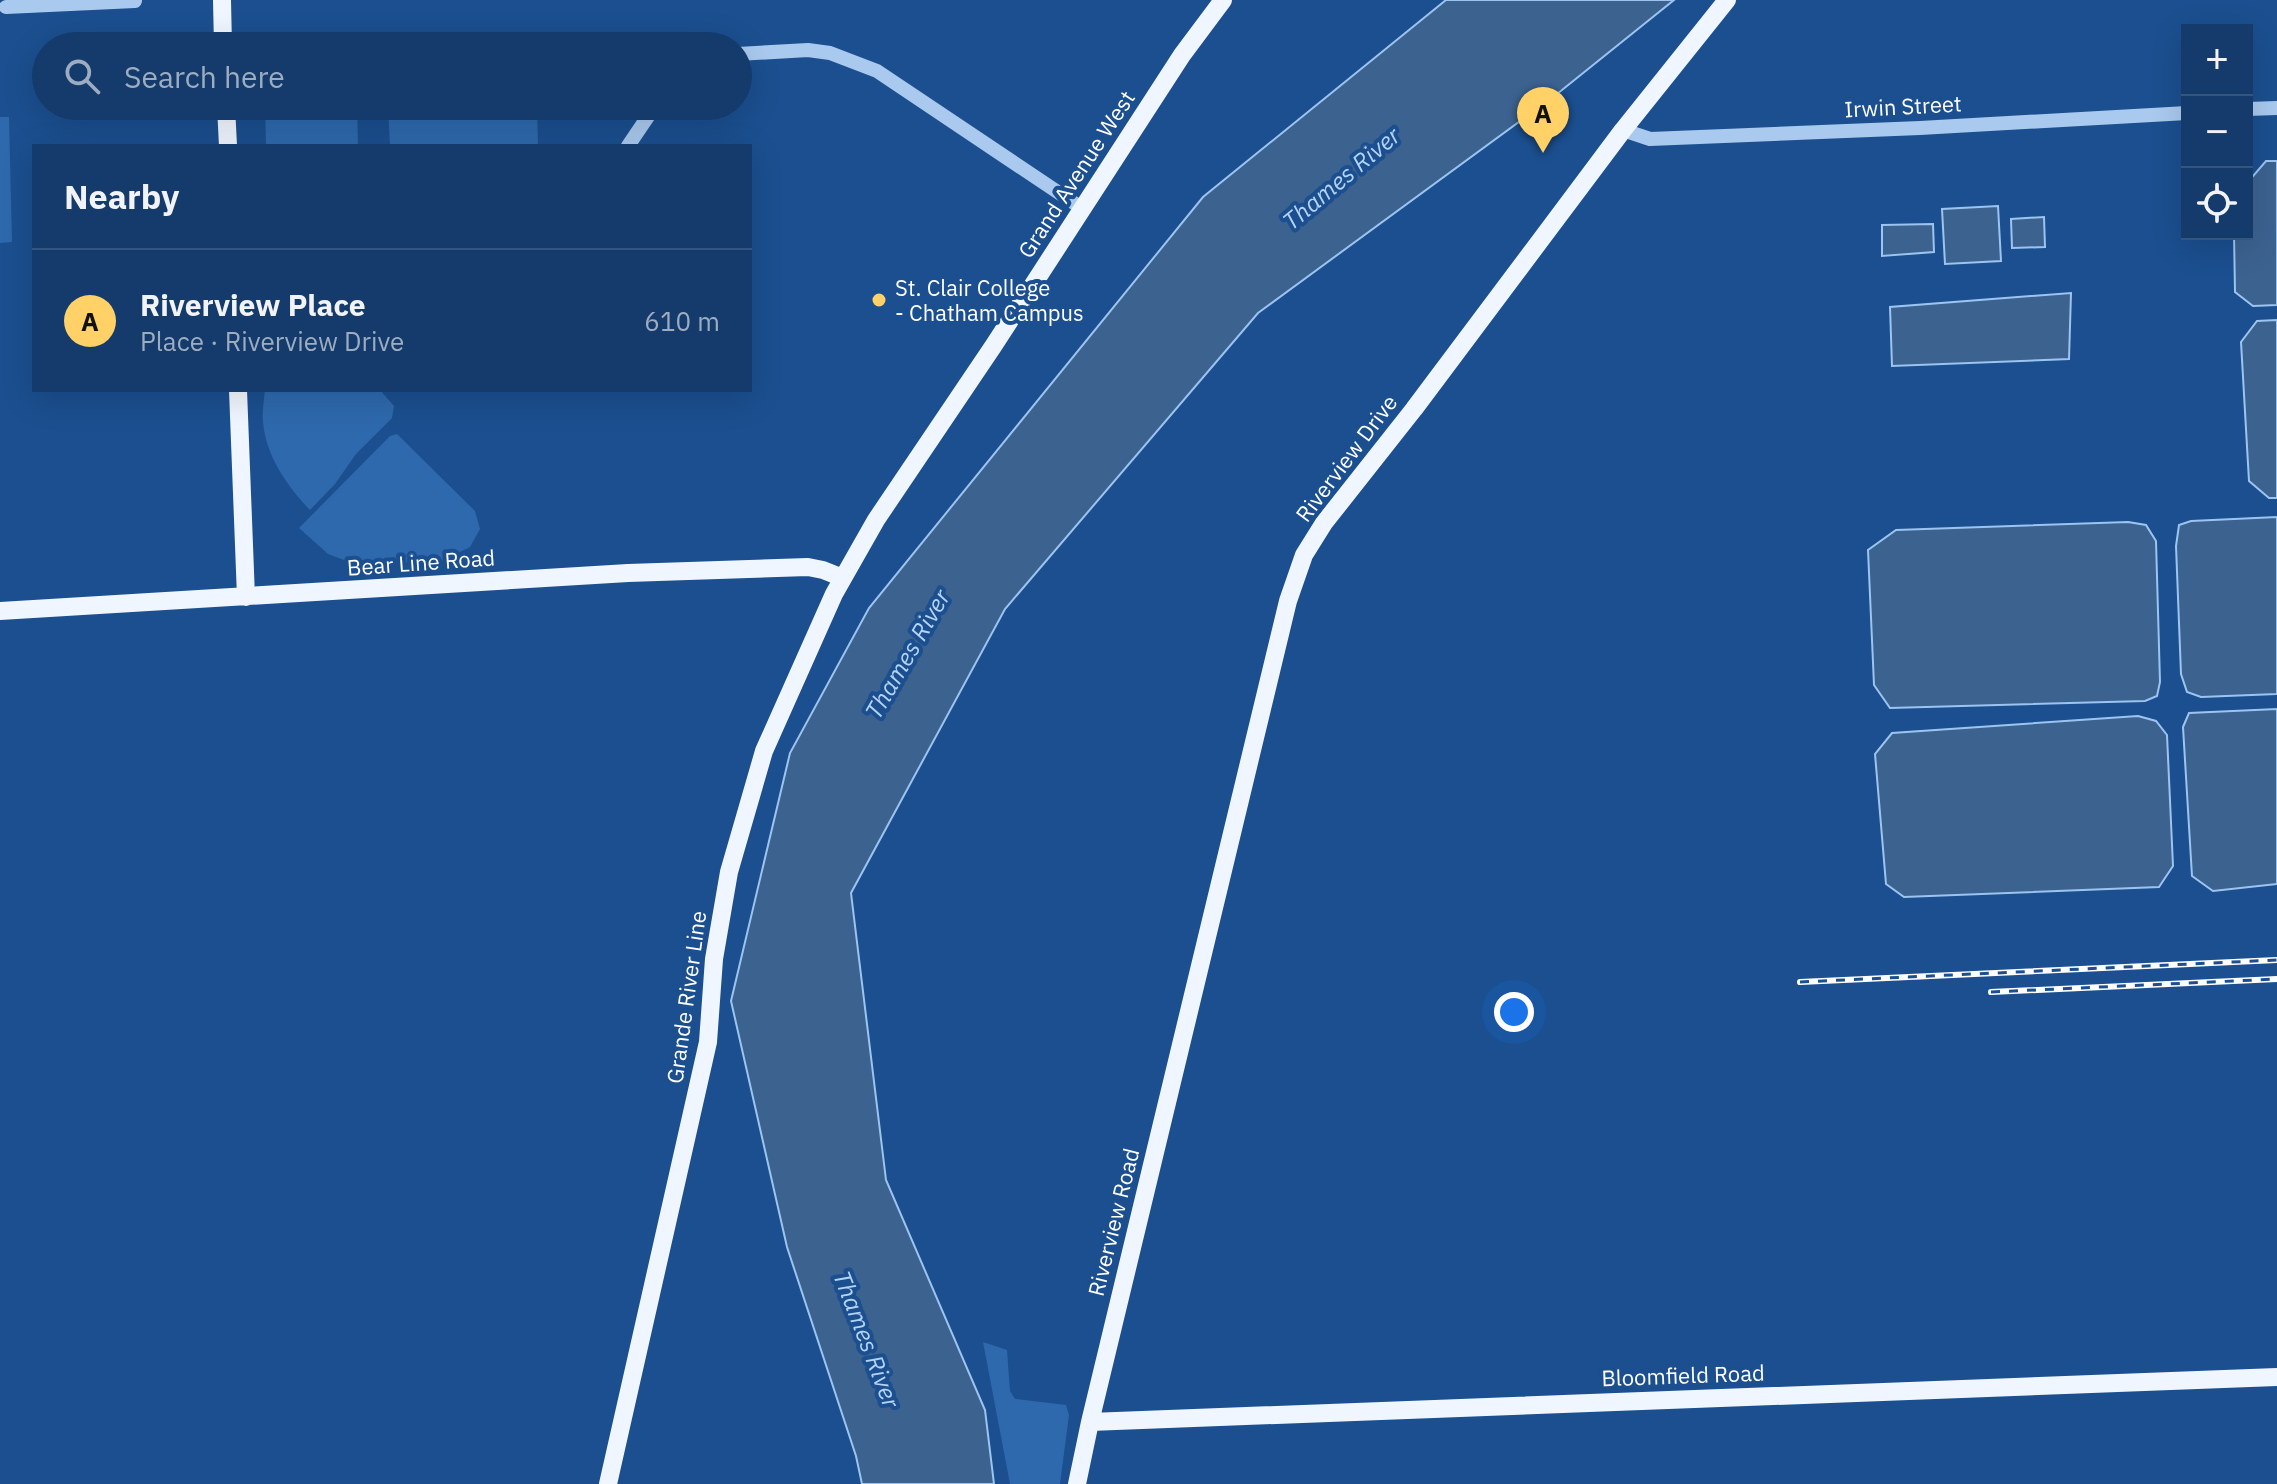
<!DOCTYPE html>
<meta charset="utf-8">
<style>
body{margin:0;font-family:"IBM Plex Sans",sans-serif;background:#214673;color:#f1f3f6}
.controls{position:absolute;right:24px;top:24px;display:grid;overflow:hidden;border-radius:0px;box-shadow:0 8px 32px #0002}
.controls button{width:72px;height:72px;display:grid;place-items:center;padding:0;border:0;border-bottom:2px solid #33557e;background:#143b6b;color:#f1f3f6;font:40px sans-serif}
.you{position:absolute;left:1514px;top:1012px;width:28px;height:28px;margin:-20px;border:6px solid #fff;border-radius:50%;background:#1a73e8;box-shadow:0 0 0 12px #1a73e833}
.badge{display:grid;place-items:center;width:52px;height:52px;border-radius:50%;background:#ffd166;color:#111;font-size:26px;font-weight:700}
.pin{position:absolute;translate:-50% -66px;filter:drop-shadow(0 2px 4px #0008)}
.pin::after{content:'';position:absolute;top:42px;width:28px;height:24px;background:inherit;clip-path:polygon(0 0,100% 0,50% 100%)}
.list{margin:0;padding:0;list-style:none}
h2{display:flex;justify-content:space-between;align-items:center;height:104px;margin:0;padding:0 32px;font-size:34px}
h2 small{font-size:26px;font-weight:400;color:#9dadc1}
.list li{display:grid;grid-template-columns:52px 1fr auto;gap:24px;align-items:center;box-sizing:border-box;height:144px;padding:0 32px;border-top:2px solid #33557e}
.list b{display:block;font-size:30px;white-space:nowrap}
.list p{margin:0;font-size:26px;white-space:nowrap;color:#9dadc1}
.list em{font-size:26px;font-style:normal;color:#9dadc1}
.icon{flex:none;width:44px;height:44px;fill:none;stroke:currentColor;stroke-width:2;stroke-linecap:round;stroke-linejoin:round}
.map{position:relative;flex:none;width:2277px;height:1484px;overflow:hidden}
.search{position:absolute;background:#143b6b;box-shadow:0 8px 32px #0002;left:32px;top:32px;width:720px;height:88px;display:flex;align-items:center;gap:20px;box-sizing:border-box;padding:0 28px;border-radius:44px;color:#9dadc1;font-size:30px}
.panel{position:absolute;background:#143b6b;box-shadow:0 8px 32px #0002;left:32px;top:144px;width:720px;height:248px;border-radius:0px}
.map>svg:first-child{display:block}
.green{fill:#2e69ad}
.water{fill:#3c6290;stroke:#9cc4f0;stroke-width:2}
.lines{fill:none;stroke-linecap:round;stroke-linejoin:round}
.minor{stroke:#a9c9ee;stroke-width:14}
.major{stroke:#f0f6ff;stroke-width:18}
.rail-casing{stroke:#fff;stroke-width:6}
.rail{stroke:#1b4f8f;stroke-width:3;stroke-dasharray:9;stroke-linecap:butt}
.poi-dot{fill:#ffd166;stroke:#1b4f8f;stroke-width:3}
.labels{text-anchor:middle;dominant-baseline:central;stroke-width:8;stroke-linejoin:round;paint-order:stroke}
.street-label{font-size:22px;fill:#fff;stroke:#1b4f8f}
.poi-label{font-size:22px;fill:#fff;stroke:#1b4f8f;text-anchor:start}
.water-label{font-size:24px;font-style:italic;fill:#b5d3f5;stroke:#1b4f8f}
</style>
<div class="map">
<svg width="2277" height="1484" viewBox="0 0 2277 1484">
<rect width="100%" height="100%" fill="#1b4f8f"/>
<path class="green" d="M265,106H357L358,146H266Z
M388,106H537L538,146H390Z
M0,117H9L12,242L0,243Z
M265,390H380L394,406L392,418L356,454L335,484L310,510C287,486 266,456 263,422C262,412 264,400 265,390Z
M397,434L475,511L480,529L470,547L442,561L357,565L328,554L299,528L390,436Z
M983,1342L1007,1350L1010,1391L1015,1399L1066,1405L1069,1415L1060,1484H1010Z"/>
<path class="water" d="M1446,0H1674L1557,94L1258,313L1005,609L851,893L886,1180L985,1410L994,1484H862L856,1456L787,1247L731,1001L790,753L869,608L1203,197Z
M2266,161H2277V305L2253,306L2235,292L2234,234H2247V183Z
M1998,206L2001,261L1945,264L1942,209Z
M2044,217L2045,247L2012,248L2011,219Z
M1933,224L1934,252L1882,256V225Z
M2071,293L2069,359L1892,366L1890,307Z
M2277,320V498H2269L2249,481L2241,342L2257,321Z
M2277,517V694L2201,697L2187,692L2181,674L2176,546L2179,525L2191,521Z
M2128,522L2146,525L2156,541L2160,682L2157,696L2145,701L1890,708L1874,685L1868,550L1896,530Z
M2277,709V884L2213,891L2192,876L2183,727L2189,713Z
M2138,716L2156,721L2167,735L2173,866L2159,887L1904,897L1886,884L1875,754L1892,733Z"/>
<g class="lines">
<path class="minor" d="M6,7L135,1
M738,54L808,50L830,53L877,71L1083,209
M2247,109L2277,108
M1623,130L1650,139L1920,128L2187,113
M628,146L655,106"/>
<path class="major" d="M222,0L223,46
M226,106L228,146
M238,390L246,597
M0,611L628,573L808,567L823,570L843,578
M1090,1422L2277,1377
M608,1484L708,1042L714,959L729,872L764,751L834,594L876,520L994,345L1182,55L1223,0
M1077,1484L1090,1422L1288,601L1304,555L1324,523L1414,409L1623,130L1727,0"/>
<g class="rail-casing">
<path id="rail" d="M1800,982L2277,960
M1991,992L2277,979"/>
</g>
<use href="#rail" class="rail"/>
</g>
<circle class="poi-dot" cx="879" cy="300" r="8"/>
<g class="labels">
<g class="street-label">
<text transform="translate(1903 106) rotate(-3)">Irwin Street</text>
<text transform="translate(1076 174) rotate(-57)">Grand Avenue West</text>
<text transform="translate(1346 458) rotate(-53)">Riverview Drive</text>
<text transform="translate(421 562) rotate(-4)">Bear Line Road</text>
<text transform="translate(686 997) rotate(-82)">Grande River Line</text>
<text transform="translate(1113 1222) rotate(-76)">Riverview Road</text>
<text transform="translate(1683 1375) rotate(-2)">Bloomfield Road</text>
</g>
<g class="poi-label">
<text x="895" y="287">St. Clair College<tspan x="895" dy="25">- Chatham Campus</tspan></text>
</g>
<g class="water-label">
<text transform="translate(1341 178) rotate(-40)">Thames River</text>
<text transform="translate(907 654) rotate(-60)">Thames River</text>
<text transform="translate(867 1339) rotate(69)">Thames River</text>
</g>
</g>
</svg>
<div class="controls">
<button>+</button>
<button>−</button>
<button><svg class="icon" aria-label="locate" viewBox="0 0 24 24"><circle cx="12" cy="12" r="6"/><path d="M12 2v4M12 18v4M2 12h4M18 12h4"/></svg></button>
</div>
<div class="you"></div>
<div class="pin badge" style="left:1543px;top:153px">A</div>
<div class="search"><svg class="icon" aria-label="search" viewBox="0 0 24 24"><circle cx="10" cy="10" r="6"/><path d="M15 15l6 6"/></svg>Search here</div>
<section class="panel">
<h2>Nearby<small></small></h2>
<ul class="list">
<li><span class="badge">A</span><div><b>Riverview Place</b><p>Place · Riverview Drive</p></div><em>610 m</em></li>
</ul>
</section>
</div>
